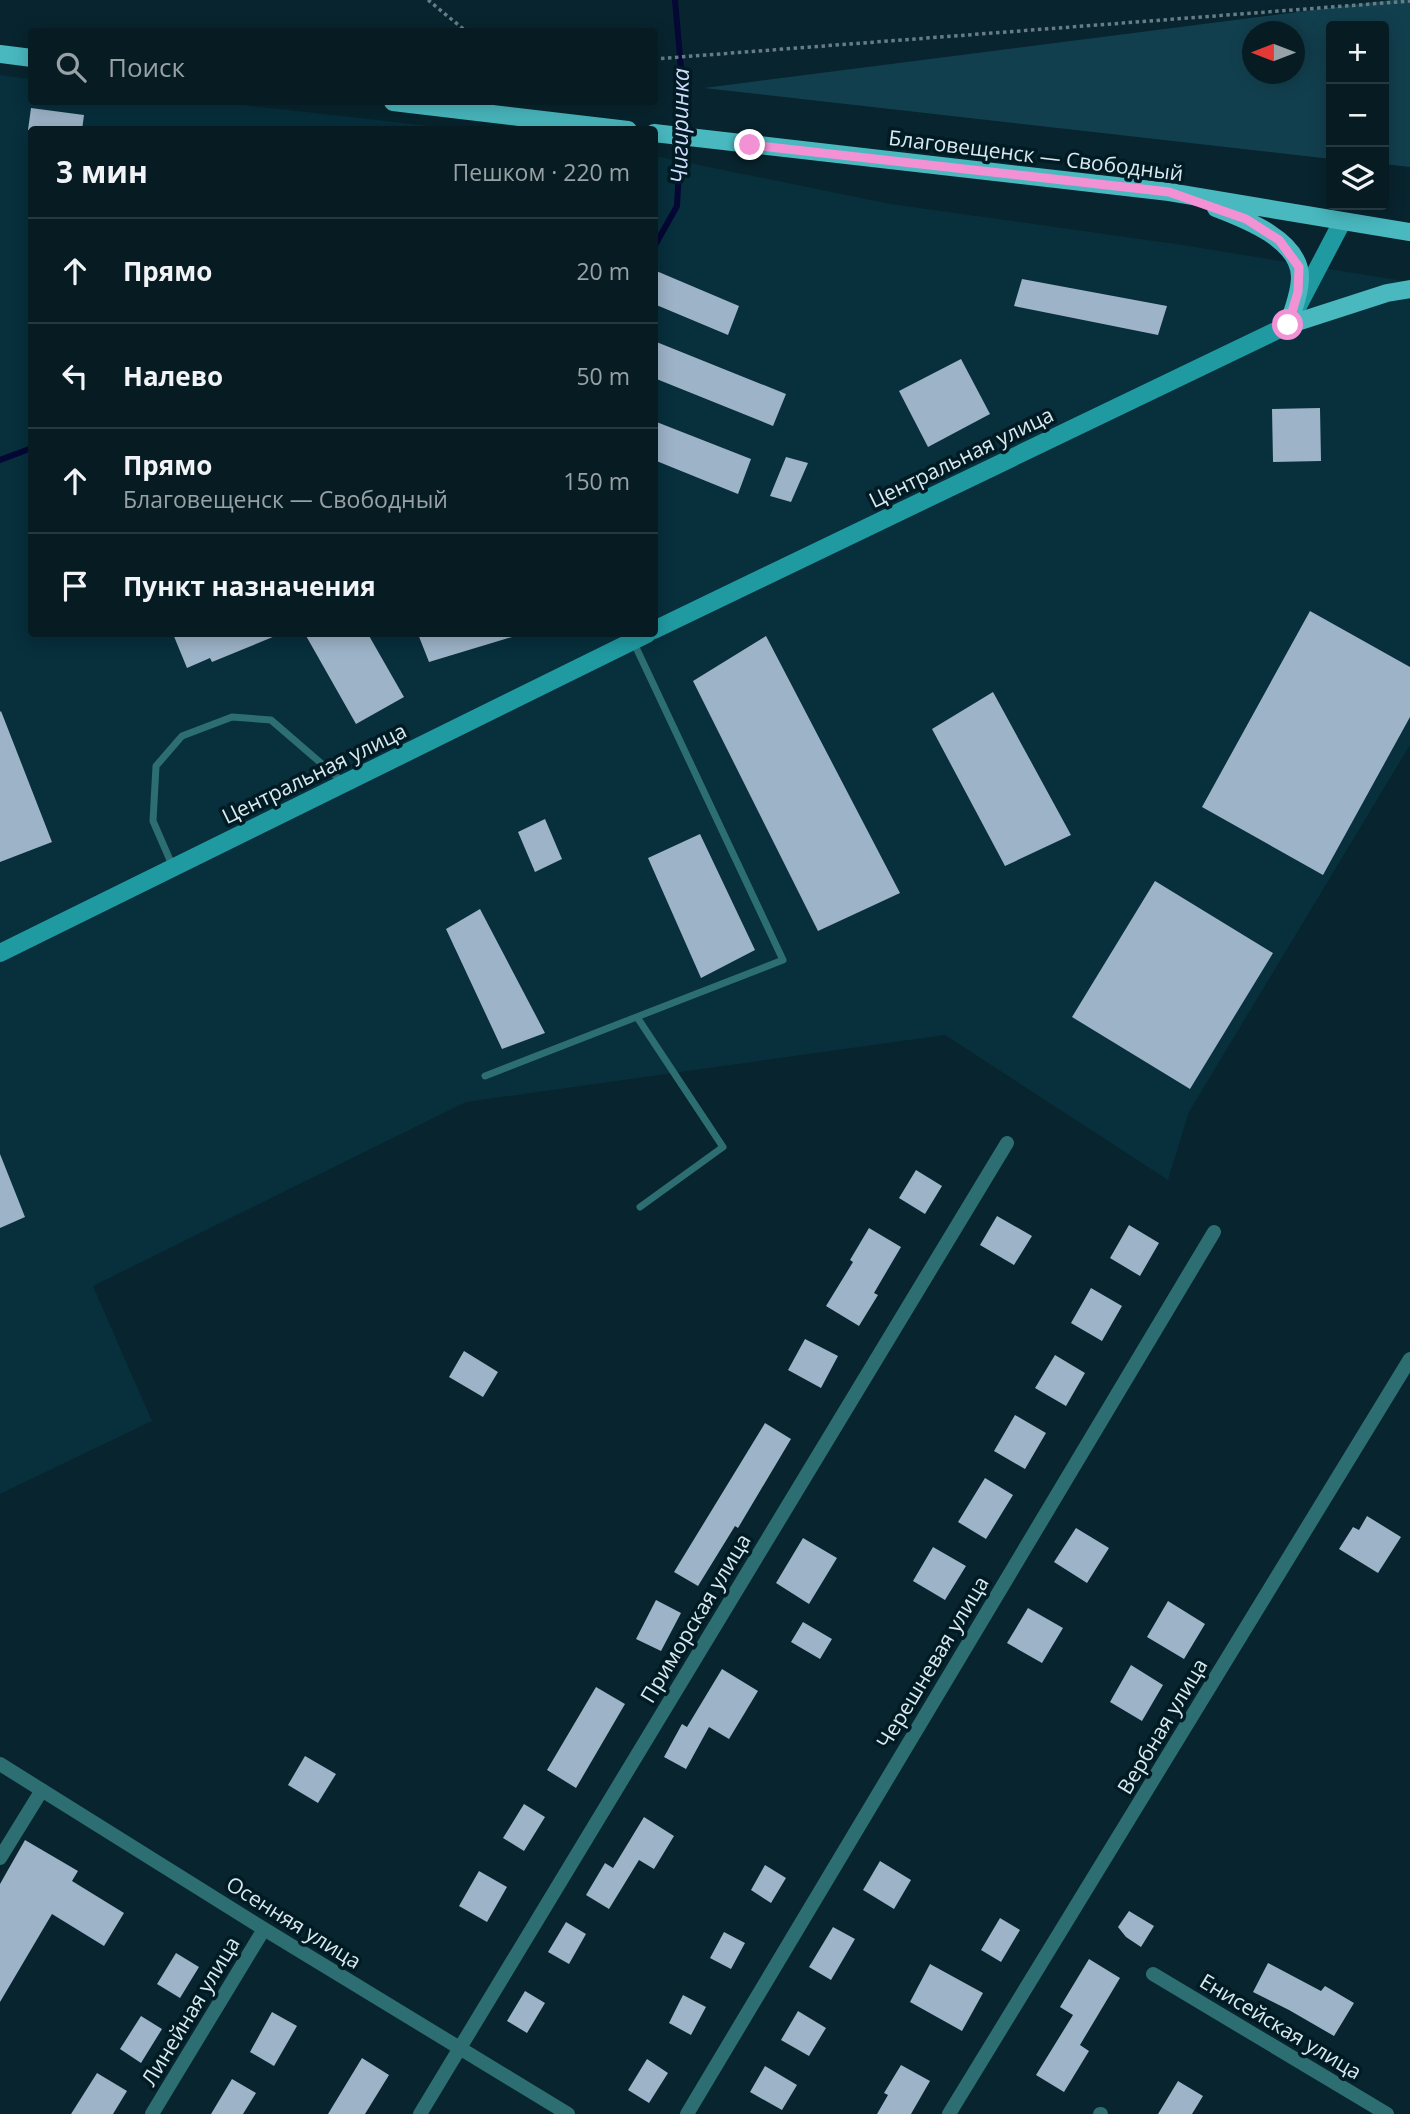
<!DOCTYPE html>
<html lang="ru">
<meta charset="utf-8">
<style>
body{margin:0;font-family:"Open Sans",sans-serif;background:#0f242a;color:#f1f3f6}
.controls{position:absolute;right:21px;top:21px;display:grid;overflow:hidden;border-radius:7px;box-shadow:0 4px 18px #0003}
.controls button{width:63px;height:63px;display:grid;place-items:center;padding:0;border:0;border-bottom:2px solid #273940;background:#061b22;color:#f1f3f6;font:35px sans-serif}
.compass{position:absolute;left:1242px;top:21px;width:63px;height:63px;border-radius:50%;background:#061b22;box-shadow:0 4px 18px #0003;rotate:270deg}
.stop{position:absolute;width:21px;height:21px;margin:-16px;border:5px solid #f391d5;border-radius:50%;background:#fff}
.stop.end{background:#f391d5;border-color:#fff;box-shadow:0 2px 7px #0008}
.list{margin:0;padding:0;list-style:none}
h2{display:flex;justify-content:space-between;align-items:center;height:91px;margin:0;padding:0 28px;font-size:30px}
h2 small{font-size:23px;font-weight:400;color:#98a1a5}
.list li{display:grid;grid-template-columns:46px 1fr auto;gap:21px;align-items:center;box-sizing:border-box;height:105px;padding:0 28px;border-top:2px solid #273940}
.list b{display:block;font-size:26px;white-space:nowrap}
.list p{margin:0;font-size:23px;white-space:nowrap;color:#98a1a5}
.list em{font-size:23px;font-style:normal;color:#98a1a5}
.icon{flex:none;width:38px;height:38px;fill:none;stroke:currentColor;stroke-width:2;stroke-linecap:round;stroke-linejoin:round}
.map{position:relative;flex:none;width:1410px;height:2114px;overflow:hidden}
.search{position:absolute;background:#061b22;box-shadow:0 4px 18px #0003;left:28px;top:28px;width:630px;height:77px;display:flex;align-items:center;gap:18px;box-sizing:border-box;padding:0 24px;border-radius:7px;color:#98a1a5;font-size:26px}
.panel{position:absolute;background:#061b22;box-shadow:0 4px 18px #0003;left:28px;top:126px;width:630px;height:511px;border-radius:7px}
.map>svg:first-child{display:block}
.built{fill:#072f3c}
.green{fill:#123f4e;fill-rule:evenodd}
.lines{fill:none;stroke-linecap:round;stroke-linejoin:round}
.stream{stroke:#050735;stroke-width:6}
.building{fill:#9db3c8}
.path{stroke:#667d85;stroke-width:3.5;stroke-dasharray:3.5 3.5;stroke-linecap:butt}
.lane{stroke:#2c6e72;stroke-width:7}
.street{stroke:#2c6e72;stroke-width:14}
.secondary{stroke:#209aa1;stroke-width:18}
.primary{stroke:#49b8bf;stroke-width:18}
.route{stroke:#f391d5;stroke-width:9}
.labels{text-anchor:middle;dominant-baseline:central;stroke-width:7;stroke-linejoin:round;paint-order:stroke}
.street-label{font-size:21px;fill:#d9e9ef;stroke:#001b24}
.water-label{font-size:23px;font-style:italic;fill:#d1dcfd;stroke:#001b24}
</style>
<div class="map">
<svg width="1410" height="2114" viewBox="0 0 1410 2114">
<rect width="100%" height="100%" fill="#08242e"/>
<path class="built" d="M0,75L31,79L32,102H217L457,129L32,130V634H654L655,156L891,204L1183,245L1410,282V745L1189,1112L1168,1180L945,1035L466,1102L93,1286L152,1421L0,1494Z"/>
<path class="green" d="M1391,0H1410V167L1384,164V26H1331V159L704,88ZM1252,32H1294V74H1252Z"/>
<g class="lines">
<path class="stream" d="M654,247L677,206L683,92L675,0
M0,460L32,448"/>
</g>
<path class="building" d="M31,108L84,115L82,130H28Z
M654,270L739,306L728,335L654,304Z
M1022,279L1167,306L1158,335L1014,306Z
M654,341L786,394L773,426L654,378Z
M961,359L990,414L928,447L899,391Z
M1320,408L1321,461L1273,462L1272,409Z
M654,421L751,459L738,494L654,460Z
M786,457L808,463L791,502L770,496Z
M1310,611L1410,667V717L1323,875L1202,807Z
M173,634H280L212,662L210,658L187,668Z
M305,634H368L404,697L356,724Z
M418,634H512V637L429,662Z
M766,636L900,893L818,931L693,681Z
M993,692L1071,835L1005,866L932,729Z
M1,711L52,842L0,862V712Z
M545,819L562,859L535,872L518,832Z
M700,834L755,950L701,978L648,858Z
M1155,881L1273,953L1190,1089L1072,1017Z
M480,909L545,1033L502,1049L446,929Z
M0,1154L25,1217L0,1228Z
M916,1170L942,1186L925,1214L899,1198Z
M997,1216L1032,1236L1014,1265L980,1245Z
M1129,1225L1159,1243L1140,1276L1110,1258Z
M869,1228L901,1247L874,1293L878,1295L859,1326L826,1306L853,1262L850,1260Z
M1091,1288L1122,1306L1102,1341L1071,1323Z
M805,1339L838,1356L821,1388L788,1370Z
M464,1351L498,1372L483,1397L449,1377Z
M1055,1355L1085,1373L1066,1406L1035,1388Z
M1015,1415L1046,1433L1025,1469L994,1451Z
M765,1423L791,1439L738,1528L735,1526L698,1586L674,1572Z
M985,1478L1013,1495L986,1539L958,1522Z
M1367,1516L1401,1537L1378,1573L1339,1549L1353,1527L1359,1530Z
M1076,1528L1109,1548L1087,1583L1054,1562Z
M803,1538L837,1558L809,1604L776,1583Z
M933,1547L966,1566L945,1600L913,1581Z
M656,1600L681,1613L661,1651L636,1639Z
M1168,1601L1205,1624L1184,1659L1147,1637Z
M1028,1608L1063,1628L1042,1663L1007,1643Z
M803,1622L832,1639L820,1659L791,1642Z
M1131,1665L1163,1685L1142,1721L1110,1702Z
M722,1669L758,1691L729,1739L709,1727L686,1769L664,1757L682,1724L687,1727Z
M596,1687L625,1704L576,1788L547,1770Z
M305,1756L336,1774L318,1803L288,1785Z
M524,1804L545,1817L524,1851L503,1838Z
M644,1817L674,1836L654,1869L639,1860L609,1909L586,1895L605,1863L613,1868Z
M25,1840L78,1871L72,1881L124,1913L104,1946L52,1914L0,2002V1884Z
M880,1861L911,1880L894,1909L863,1890Z
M765,1865L786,1878L771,1903L751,1890Z
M479,1871L507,1887L487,1922L459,1906Z
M1129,1911L1154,1926L1141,1947L1126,1937L1118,1927Z
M1000,1918L1020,1930L1001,1962L981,1950Z
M566,1922L586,1934L569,1964L548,1952Z
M833,1927L855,1939L831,1980L809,1967Z
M724,1932L745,1943L731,1969L710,1958Z
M176,1953L199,1967L180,1998L157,1984Z
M1089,1959L1120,1978L1080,2045L1089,2051L1064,2092L1036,2075L1073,2015L1060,2007Z
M1268,1963L1321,1991L1325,1986L1354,2003L1334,2036L1289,2010L1253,1992Z
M930,1964L983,1993L962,2031L910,2002Z
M525,1991L545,2003L527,2033L507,2021Z
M683,1995L706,2007L691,2035L669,2023Z
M798,2011L826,2028L809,2056L781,2040Z
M272,2012L297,2026L274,2066L250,2052Z
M141,2016L162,2029L141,2063L120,2049Z
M362,2058L389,2075L365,2114H328Z
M647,2059L668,2073L649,2103L628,2090Z
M901,2065L930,2081L911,2114H877L888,2095L884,2093Z
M765,2066L797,2085L782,2110L750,2092Z
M97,2073L127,2091L113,2114H71Z
M232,2079L256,2093L243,2114H211Z
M1178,2081L1203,2096L1192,2114H1158Z"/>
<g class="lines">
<path class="path" d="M428,0L467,32
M654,59L1410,1"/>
<path class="lane" d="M173,867L153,821L156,766L182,736L232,717L271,720L344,783
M637,1017L723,1147L640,1207
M485,1076L783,960L633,641"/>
<path class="street" d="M0,1764L264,1929L568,2114
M0,1858L42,1790
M1153,1974L1387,2114
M152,2114L264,1929
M420,2114L1007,1143
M687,2114L1214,1232
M949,2114L1410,1359
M1100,2114H1101"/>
<path class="secondary" d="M654,630L1288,325L1342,222
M0,953L647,634"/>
<path class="primary" d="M0,54L32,58
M393,102L628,130
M654,133L1169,192L1410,232
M1216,208C1245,219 1300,240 1300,277C1300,293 1293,310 1288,325
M1288,325L1387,293L1410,289"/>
</g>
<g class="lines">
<path class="route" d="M750,145L1169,192L1246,219L1279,240L1299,267L1298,292L1288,325"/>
</g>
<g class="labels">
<g class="street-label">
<text transform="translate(1036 155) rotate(7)">Благовещенск — Свободный</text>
<text transform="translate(961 457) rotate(-26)">Центральная улица</text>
<text transform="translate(314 773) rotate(-26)">Центральная улица</text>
<text transform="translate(695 1618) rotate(-59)">Приморская улица</text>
<text transform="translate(932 1662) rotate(-59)">Черешневая улица</text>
<text transform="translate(1162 1726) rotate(-59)">Вербная улица</text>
<text transform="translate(294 1922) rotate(32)">Осенняя улица</text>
<text transform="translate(190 2011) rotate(-59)">Линейная улица</text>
<text transform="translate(1281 2026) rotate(31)">Енисейская улица</text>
</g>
<g class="water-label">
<text transform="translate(679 126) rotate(-89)">Чигиринка</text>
</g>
</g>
</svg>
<div class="controls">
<button>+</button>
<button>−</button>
<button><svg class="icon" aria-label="layers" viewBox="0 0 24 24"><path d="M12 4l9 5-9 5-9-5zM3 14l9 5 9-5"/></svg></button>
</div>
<svg class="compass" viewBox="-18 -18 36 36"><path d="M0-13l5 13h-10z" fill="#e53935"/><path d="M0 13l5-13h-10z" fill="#98a1a5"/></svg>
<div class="stop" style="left:1288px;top:325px"></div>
<div class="stop end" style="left:750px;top:145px"></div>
<div class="search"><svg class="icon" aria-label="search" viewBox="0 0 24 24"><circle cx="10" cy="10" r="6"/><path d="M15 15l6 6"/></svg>Поиск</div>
<section class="panel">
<h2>3 мин<small>Пешком · 220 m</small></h2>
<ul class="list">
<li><svg class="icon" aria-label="ahead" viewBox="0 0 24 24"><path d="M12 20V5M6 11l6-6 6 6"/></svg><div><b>Прямо</b></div><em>20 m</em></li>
<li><svg class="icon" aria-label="left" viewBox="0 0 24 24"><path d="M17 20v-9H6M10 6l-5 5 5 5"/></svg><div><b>Налево</b></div><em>50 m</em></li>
<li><svg class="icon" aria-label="ahead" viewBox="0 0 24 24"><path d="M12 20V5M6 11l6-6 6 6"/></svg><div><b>Прямо</b><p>Благовещенск — Свободный</p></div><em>150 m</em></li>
<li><svg class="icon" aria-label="arrive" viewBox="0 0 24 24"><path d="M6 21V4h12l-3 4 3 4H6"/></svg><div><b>Пункт назначения</b></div></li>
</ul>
</section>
</div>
